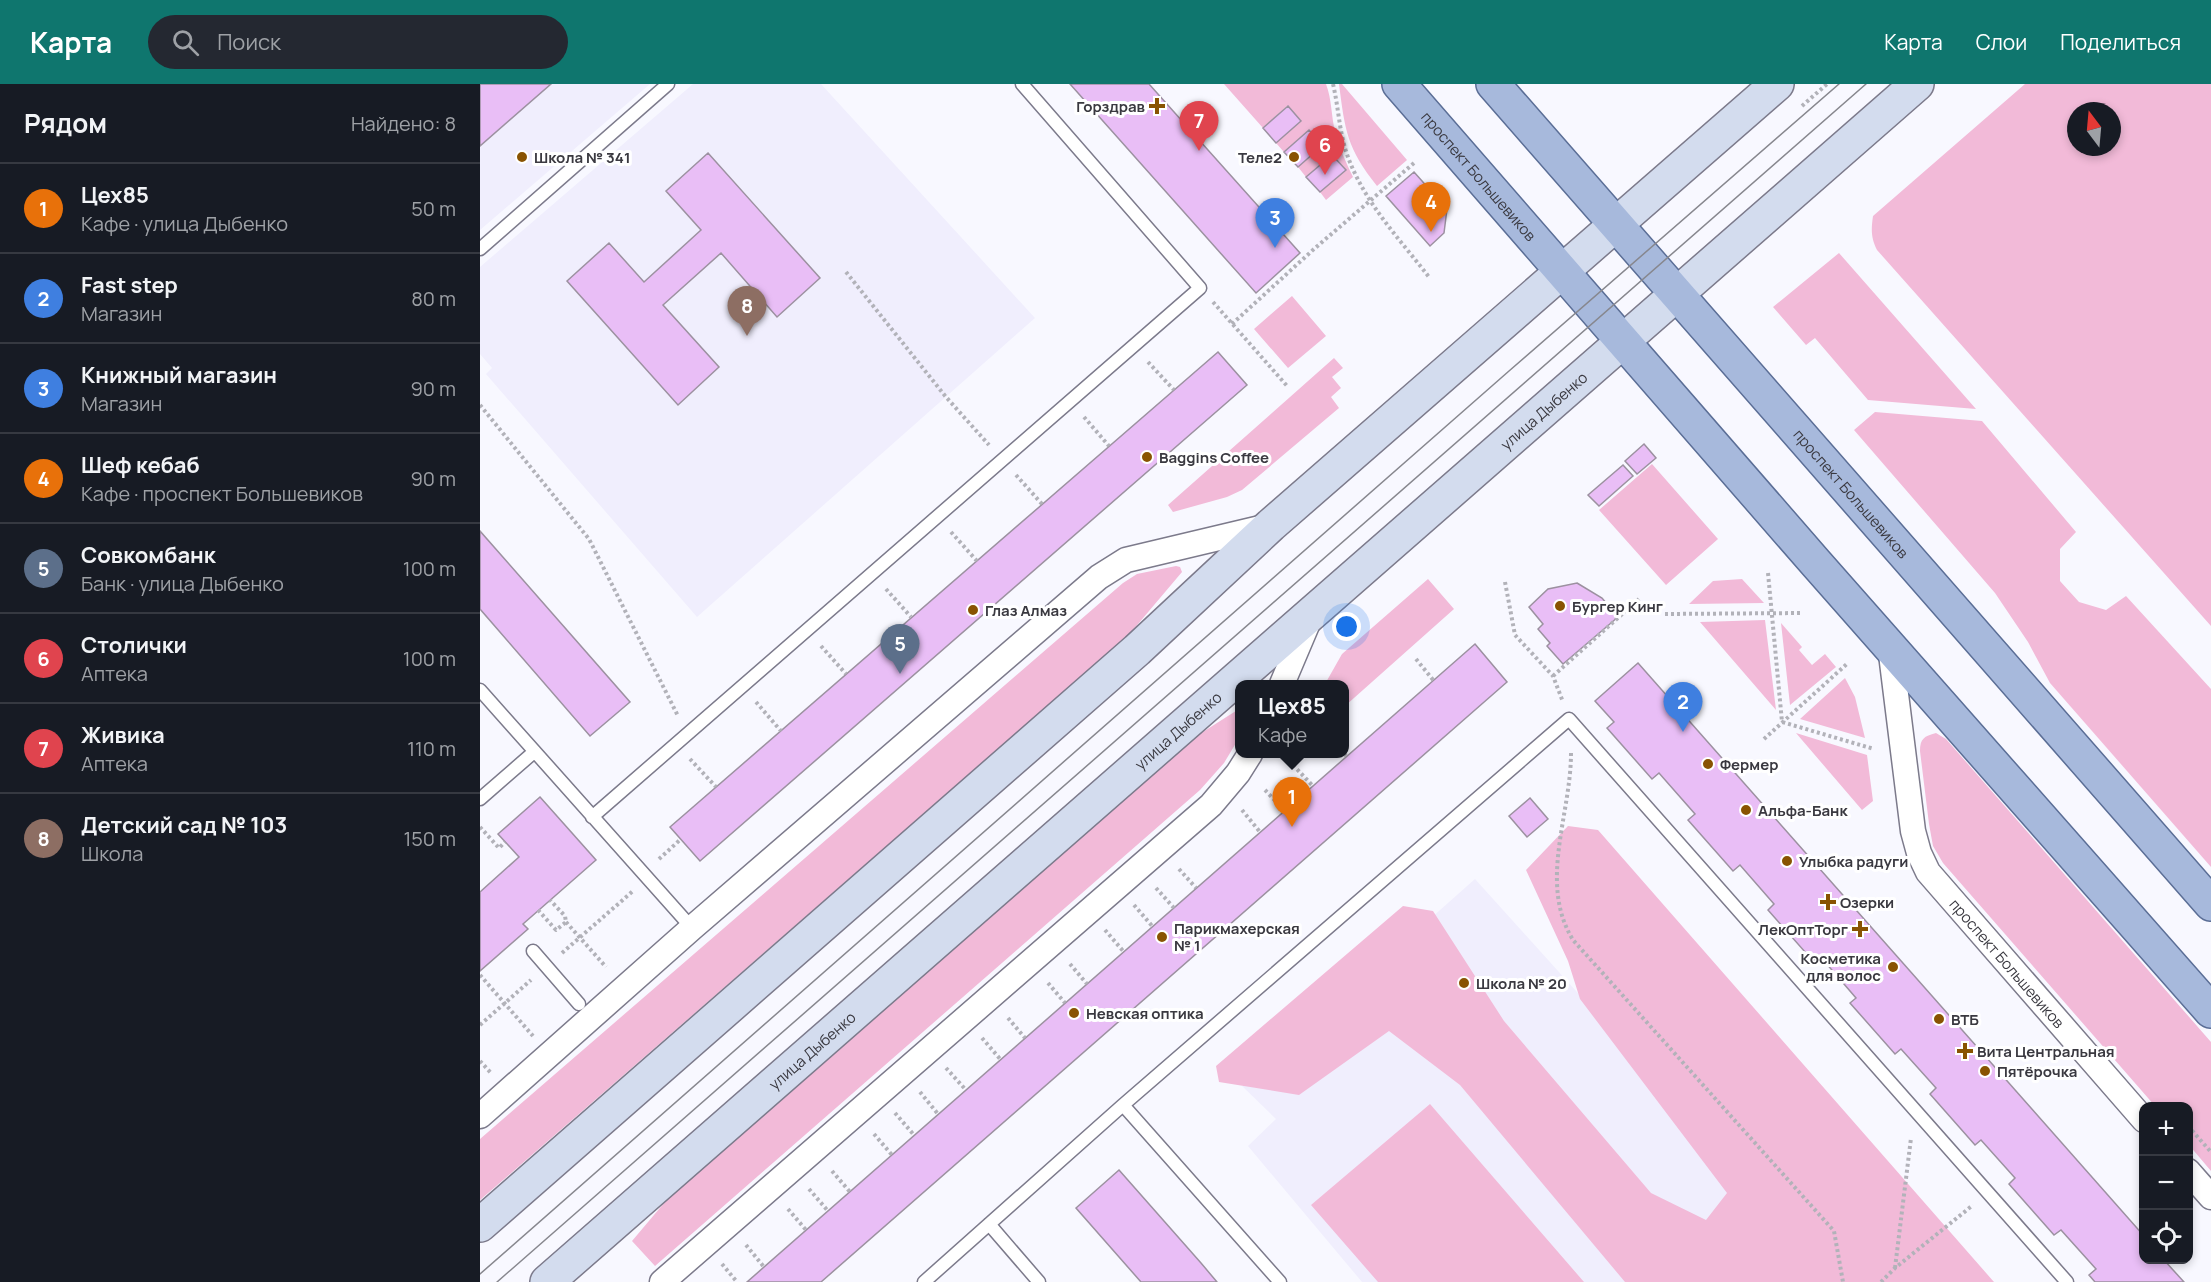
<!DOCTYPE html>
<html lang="ru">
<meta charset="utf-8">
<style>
body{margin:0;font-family:Manrope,sans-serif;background:#242831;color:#f1f3f6}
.controls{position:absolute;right:18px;bottom:18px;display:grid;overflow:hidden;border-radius:12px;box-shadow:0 3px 9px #0003}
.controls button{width:54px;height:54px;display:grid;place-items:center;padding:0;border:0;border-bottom:2px solid #363941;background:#171b24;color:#f1f3f6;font:30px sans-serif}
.compass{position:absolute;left:1587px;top:18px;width:54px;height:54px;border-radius:50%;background:#171b24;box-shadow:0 3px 9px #0003;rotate:344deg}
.you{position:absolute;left:867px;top:543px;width:21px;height:21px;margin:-15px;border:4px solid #fff;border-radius:50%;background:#1a73e8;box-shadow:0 0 0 9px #1a73e833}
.badge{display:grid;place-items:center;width:39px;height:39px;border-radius:50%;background:#0f766e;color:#fff;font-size:20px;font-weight:700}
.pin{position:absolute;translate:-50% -50px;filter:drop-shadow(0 2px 3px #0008)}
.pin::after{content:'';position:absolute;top:32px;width:21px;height:18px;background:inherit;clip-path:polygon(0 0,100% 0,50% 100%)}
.popup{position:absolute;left:755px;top:596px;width:114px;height:78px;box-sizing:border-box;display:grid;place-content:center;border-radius:12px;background:#171b24;filter:drop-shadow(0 2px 4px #0005);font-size:20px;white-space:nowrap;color:#9ea1a6}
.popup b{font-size:22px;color:#f1f3f6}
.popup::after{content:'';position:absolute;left:50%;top:100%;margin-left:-12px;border:12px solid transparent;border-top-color:#171b24}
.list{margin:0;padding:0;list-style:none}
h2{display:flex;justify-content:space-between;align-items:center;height:78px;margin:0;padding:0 24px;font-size:26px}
h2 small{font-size:20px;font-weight:400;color:#9ea1a6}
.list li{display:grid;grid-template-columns:39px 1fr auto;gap:18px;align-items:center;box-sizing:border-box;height:90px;padding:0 24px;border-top:2px solid #363941}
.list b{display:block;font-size:22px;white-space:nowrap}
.list p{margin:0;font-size:20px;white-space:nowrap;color:#9ea1a6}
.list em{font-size:20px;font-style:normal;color:#9ea1a6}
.icon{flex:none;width:33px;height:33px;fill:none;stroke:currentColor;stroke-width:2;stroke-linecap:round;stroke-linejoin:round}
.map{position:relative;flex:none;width:1731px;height:1198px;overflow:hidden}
header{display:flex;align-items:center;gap:36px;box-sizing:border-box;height:84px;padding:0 30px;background:#0f766e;color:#fff}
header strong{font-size:28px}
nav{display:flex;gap:33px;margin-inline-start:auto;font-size:21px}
.search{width:420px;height:54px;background:#242831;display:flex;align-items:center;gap:15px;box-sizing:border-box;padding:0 21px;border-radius:33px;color:#9ea1a6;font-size:22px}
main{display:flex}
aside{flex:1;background:#171b24}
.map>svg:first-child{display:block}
.built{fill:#f0eefd}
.green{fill:#f2bad8;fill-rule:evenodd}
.building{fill:#e9bef6;stroke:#9c91a0;stroke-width:1.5}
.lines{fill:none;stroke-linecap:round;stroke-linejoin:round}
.service-casing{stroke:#7c7a8b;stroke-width:15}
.minor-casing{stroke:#7c7a8b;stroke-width:27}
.secondary-casing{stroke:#7c7a8b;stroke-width:36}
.primary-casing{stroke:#5b6e96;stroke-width:36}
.path{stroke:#b2b2b9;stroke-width:4;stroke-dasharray:3 3;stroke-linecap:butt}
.service{stroke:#fff;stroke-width:12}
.minor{stroke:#fff;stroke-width:24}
.secondary{stroke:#d3dcee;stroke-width:33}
.primary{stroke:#a7b9dc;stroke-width:33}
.tram{stroke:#87878e;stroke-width:1.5}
.poi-dot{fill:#895302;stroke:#fff;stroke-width:2}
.labels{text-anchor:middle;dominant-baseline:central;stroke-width:6;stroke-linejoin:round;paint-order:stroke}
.poi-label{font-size:15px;font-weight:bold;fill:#3a3940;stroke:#fff;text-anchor:start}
.street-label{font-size:15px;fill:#3a3940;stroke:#fff}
</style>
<header>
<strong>Карта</strong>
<div class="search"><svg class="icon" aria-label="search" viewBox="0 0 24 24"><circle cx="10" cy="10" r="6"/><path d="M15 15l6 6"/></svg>Поиск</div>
<nav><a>Карта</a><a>Слои</a><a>Поделиться</a></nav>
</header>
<main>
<aside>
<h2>Рядом<small>Найдено: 8</small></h2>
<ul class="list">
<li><span class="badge" style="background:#e8710a">1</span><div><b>Цех85</b><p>Кафе · улица Дыбенко</p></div><em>50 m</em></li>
<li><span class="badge" style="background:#3f7fe0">2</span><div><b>Fast step</b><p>Магазин</p></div><em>80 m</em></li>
<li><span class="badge" style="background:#3f7fe0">3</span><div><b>Книжный магазин</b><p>Магазин</p></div><em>90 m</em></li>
<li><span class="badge" style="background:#e8710a">4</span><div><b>Шеф кебаб</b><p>Кафе · проспект Большевиков</p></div><em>90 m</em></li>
<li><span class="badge" style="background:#5c6f8a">5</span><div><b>Совкомбанк</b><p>Банк · улица Дыбенко</p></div><em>100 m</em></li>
<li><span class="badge" style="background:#e0444e">6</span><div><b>Столички</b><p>Аптека</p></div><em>100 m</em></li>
<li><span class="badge" style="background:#e0444e">7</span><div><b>Живика</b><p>Аптека</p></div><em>110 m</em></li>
<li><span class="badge" style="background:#8d6e63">8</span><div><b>Детский сад № 103</b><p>Школа</p></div><em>150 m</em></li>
</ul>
</aside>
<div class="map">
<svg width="1731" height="1198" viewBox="0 0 1731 1198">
<rect width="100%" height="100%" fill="#f8f8ff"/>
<path class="built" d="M0,0H170L0,146Z
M213,0H341L555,234L217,533L6,290L12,284L0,270V183Z
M995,795L1225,1050L1336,1198H882L768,1062L796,1035L762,1002Z"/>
<path class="green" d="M744,0H846C852,16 851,31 855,47C859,64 866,78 873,93L846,116L840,108L865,86L852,71L826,93L818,83L843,60L829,46L804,68L796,59L821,36L807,22L783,44Z
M859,0H862L927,76L897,102C867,64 865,47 859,0Z
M1545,0H1731V542L1397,166C1391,154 1391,146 1393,132ZM1596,27H1632V63H1596Z
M1359,169L1496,325L1388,316L1335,254L1326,261L1293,223Z
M812,212L846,252L808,284L774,245Z
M854,274L863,284L852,293L861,304L851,313L859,324L762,406L747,413L693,428L688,421Z
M1395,328L1502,337L1596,448L1580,465V497L1599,518L1626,526L1646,512L1731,605V783L1570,599L1548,558L1515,509L1374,346Z
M1172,380L1238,455L1186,501L1119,426Z
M696,482L700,483L702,488L647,553L0,1116V1055L643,499L657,490Z
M948,495L974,525L865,622L864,600H845L862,570Z
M1262,495L1284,519L1209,520L1233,497Z
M1285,536L1296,626L1220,538Z
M1301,539L1322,563L1319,566L1332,581L1345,570L1356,583L1310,621Z
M1365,594L1375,613L1385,654L1320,635Z
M759,625V654L744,679L720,706L175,1182L152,1157L201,1099L696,665Z
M1316,649L1387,671L1393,717L1382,726Z
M1456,649L1466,655L1731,958V1087L1709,1061L1708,1022H1675L1463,779L1453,762L1449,740L1440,667C1440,655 1444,652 1456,649Z
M1088,742L1118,746L1514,1198H1145L980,1001L909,947L819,1011L739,998L736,982L923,822L953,827L1024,937L1171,1109L1226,1136L1247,1109L1100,915L1088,877L1046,786Z
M950,1020L1104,1198H898L831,1121Z"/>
<path class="building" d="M0,0H71L0,62Z
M590,0H669L820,169L776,209Z
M808,22L821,37L796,59L783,44Z
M829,46L843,61L818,83L804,68Z
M228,69L340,194L297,233L241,169L183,221L239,283L198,321L87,197L129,159L164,198L221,146L186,107Z
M852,71L866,86L840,108L826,93Z
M934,88L967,125L964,149L950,162L906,112Z
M738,268L767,301L220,777L190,743Z
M1164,360L1176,374L1157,390L1145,377Z
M1143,381L1153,392L1119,422L1108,411Z
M0,447L150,618L110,652L0,525Z
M1097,499L1122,514L1138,533L1083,580L1067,562L1070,559L1058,545L1063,540L1049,523L1068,505Z
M995,560L1027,598L341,1198H267Z
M1158,579L1664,1152V1176H1684L1704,1198H1615L1609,1191L1616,1185L1581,1146L1574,1151L1529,1100L1535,1094L1501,1056L1495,1061L1450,1010L1456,1004L1421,965L1415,970L1370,919L1376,914L1339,871L1333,877L1288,826L1294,820L1260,781L1253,787L1208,736L1215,730L1179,689L1172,695L1127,644L1134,638L1115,617Z
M60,713L116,776L43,840L48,845L0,887V808L39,773L18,750Z
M1050,714L1068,735L1047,753L1029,732Z
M639,1086L721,1179L737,1198H661L596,1124Z"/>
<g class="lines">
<g class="service-casing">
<path id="service" d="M0,165L188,0
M0,606L212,844
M0,715L54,668
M112,733L720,204L542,0
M53,867L99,920
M643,1021L800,1198
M509,1140L559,1198
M444,1198L643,1021L1089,635L1587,1198"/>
</g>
<g class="minor-casing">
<g id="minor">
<path id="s1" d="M1410,562L1433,747L1439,769L1448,788L1664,1036"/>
<path d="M802,600L830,534"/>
<path d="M0,1032L212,844L619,493L646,476L789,442"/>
<path d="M1708,1087L1731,1113"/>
<path d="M182,1198L731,721L758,689L770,670"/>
</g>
</g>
<g class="secondary-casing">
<g id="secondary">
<path d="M0,1141L657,566L791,441L1297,0"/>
<path id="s2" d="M67,1198L1437,0"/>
</g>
</g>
<g class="primary-casing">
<g id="primary">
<path id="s3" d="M919,0L1335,478L1731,927"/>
<path id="s4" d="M1013,0L1731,820"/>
</g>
</g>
<path class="path" d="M853,0C858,21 859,43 865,64C880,114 918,153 949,193
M1322,22L1347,0
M366,188L466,313L509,361
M733,218L808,303
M752,240L834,165L934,79
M668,278L694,306
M0,321L109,455L198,632
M604,333L629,362
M536,391L562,420
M471,448L497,477
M1288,489L1302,638L1394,665
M1025,498L1035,551L1073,592L1083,618
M406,505L431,533
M1185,530L1323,529
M341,562L366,590
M936,575L954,597
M1073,592L1159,515
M276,618L301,647
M1284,655L1368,579
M1091,669C1091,731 1058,799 1093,856L1354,1147L1363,1198
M864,670L867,672
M210,675L236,703
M813,681L833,702
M785,706L805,727
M762,726L780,748
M0,743L19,764L25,758
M179,775L201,755
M699,785L716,804
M676,804L694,824
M654,821L673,843
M58,826L76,846L86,838L85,832L70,816
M86,838L126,883
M625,846L644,868
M82,869L153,807
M590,880L607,900
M0,891L53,952
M568,899L585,919
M528,934L545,954
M0,941L51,896
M502,954L521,976
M0,977L11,989
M466,984L486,1006
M440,1008L458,1030
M415,1029L434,1051
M1708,1042L1731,1068
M394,1050L412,1071
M352,1087L370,1108
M329,1105L348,1127
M308,1125L326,1146
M266,1161L284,1183
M242,1180L257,1198
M1415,1184L1431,1054
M1401,1198L1415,1184L1493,1121"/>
<use href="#service" class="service"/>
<use href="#minor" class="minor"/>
<use href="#secondary" class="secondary"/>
<use href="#primary" class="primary"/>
<path class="tram" d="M0,1190L1029,287L1359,0
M17,1198L1386,0"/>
</g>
<g class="poi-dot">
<path d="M674 13h6v6h6v6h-6v6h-6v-6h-6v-6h6z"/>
<circle cx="42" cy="73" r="6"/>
<circle cx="814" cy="73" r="6"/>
<circle cx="667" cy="373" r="6"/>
<circle cx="1080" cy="522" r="6"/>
<circle cx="493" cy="526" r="6"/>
<circle cx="1228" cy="680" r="6"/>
<circle cx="1266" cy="726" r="6"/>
<circle cx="1307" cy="777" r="6"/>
<path d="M1345 809h6v6h6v6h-6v6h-6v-6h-6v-6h6z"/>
<path d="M1377 836h6v6h6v6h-6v6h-6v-6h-6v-6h6z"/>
<circle cx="682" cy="853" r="6"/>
<circle cx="1413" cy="883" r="6"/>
<circle cx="984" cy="899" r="6"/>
<circle cx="594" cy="929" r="6"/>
<circle cx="1459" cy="935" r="6"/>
<path d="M1482 958h6v6h6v6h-6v6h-6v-6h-6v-6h6z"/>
<circle cx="1505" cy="987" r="6"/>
</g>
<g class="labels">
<g class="poi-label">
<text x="665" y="22" text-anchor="end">Горздрав</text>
<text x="54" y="73">Школа № 341</text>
<text x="802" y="73" text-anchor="end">Теле2</text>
<text x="679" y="373">Baggins Coffee</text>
<text x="1092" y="522">Бургер Кинг</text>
<text x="505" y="526">Глаз Алмаз</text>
<text x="1240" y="680">Фермер</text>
<text x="1278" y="726">Альфа-Банк</text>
<text x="1319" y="777">Улыбка радуги</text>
<text x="1360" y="818">Озерки</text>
<text x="694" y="844">Парикмахерская<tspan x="694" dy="17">№ 1</tspan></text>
<text x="1368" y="845" text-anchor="end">ЛекОптТорг</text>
<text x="1401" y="874" text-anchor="end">Косметика<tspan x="1401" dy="17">для волос</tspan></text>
<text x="996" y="899">Школа № 20</text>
<text x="606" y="929">Невская оптика</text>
<text x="1471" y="935">ВТБ</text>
<text x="1497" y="967">Вита Центральная</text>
<text x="1517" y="987">Пятёрочка</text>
</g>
<g class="street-label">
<text stroke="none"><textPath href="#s3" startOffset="122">проспект Большевиков</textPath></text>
<text stroke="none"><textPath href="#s2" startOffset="1324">улица Дыбенко</textPath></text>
<text stroke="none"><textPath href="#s4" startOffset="544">проспект Большевиков</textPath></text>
<text stroke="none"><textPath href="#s2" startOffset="838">улица Дыбенко</textPath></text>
<text stroke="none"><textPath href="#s1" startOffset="351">проспект Большевиков</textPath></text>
<text stroke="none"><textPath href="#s2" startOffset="352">улица Дыбенко</textPath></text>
</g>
</g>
</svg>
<div class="controls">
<button>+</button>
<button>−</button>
<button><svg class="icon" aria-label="locate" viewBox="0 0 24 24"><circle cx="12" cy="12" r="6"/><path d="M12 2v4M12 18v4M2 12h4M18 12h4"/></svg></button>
</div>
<svg class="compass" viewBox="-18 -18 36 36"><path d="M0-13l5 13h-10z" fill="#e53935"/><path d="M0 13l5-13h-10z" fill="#9ea1a6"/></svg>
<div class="you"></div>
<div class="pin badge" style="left:812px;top:743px;background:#e8710a">1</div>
<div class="popup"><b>Цех85</b>Кафе</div>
<div class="pin badge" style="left:1203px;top:648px;background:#3f7fe0">2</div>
<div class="pin badge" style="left:795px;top:164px;background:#3f7fe0">3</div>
<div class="pin badge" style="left:951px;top:148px;background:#e8710a">4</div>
<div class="pin badge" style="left:420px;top:590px;background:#5c6f8a">5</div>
<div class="pin badge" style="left:845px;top:91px;background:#e0444e">6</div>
<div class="pin badge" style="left:719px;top:67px;background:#e0444e">7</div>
<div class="pin badge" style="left:267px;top:252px;background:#8d6e63">8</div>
</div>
</main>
